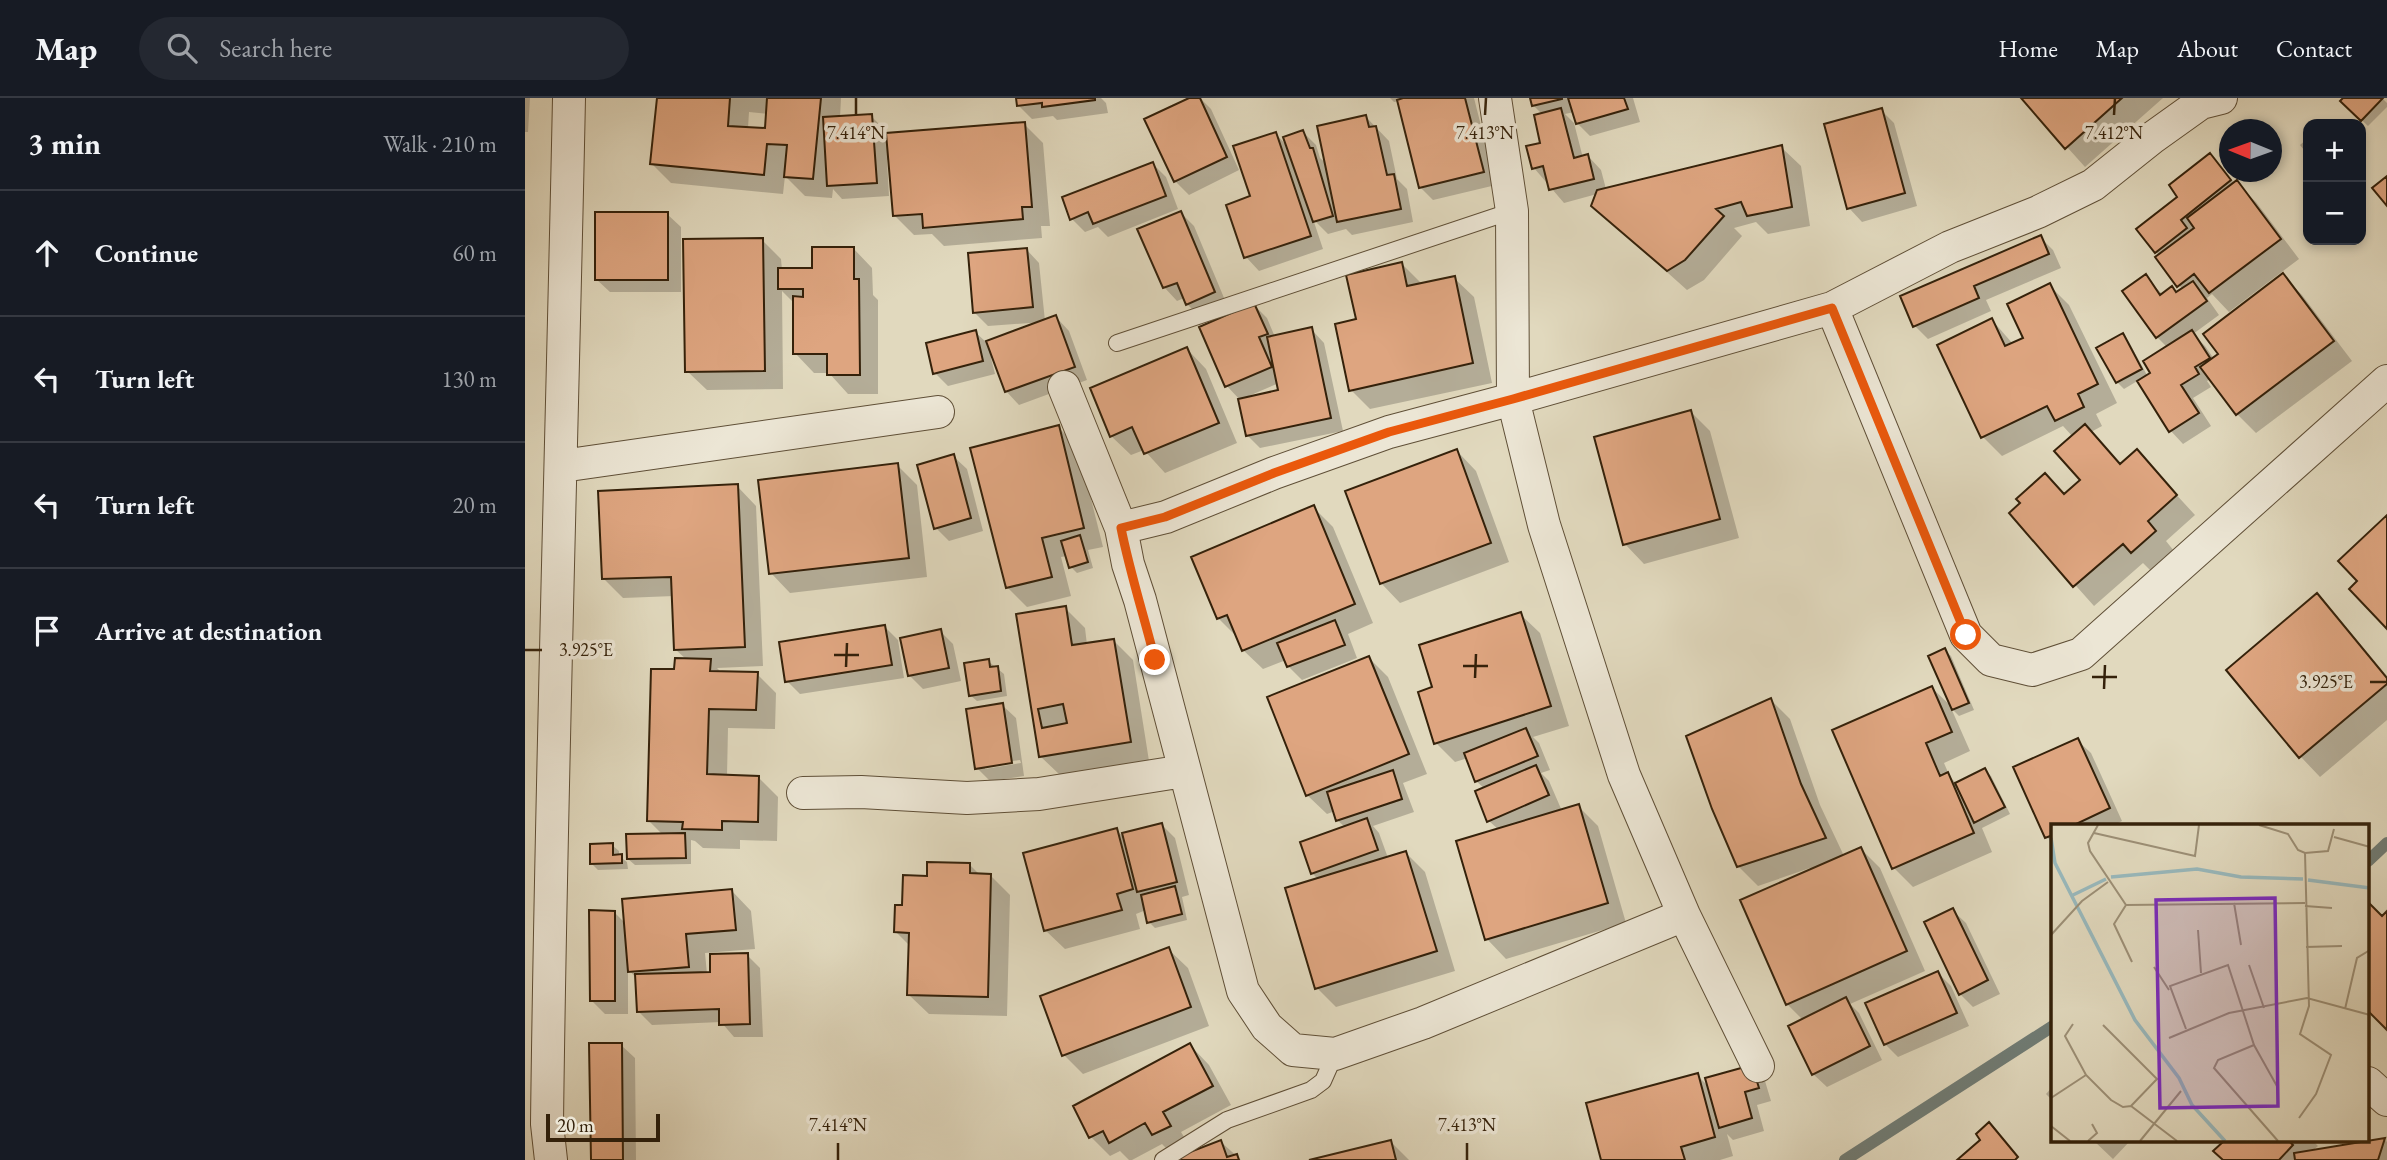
<!DOCTYPE html>
<meta charset="utf-8">
<style>
body{margin:0;font-family:"EB Garamond",serif;background:#242831;color:#f1f3f6}
.controls{position:absolute;right:21px;top:21px;display:grid;overflow:hidden;border-radius:14px;box-shadow:0 4px 10px #0003}
.controls button{width:63px;height:63px;display:grid;place-items:center;padding:0;border:0;border-bottom:2px solid #363941;background:#171b24;color:#f1f3f6;font:35px sans-serif}
.compass{position:absolute;left:1694px;top:21px;width:63px;height:63px;border-radius:50%;background:#171b24;box-shadow:0 4px 10px #0003;rotate:271deg}
.scale{position:absolute;left:21px;bottom:18px;width:114px;box-sizing:border-box;padding-left:7px;border:4px solid #34210a;border-top:0;font-size:19px;line-height:24px;white-space:nowrap;color:#34210a;-webkit-text-stroke:5px #ece6d5;paint-order:stroke}
.stop{position:absolute;width:21px;height:21px;margin:-16px;border:5px solid #ea580c;border-radius:50%;background:#fff}
.stop.end{background:#ea580c;border-color:#fff;box-shadow:0 2px 7px #0008}
.list{margin:0;padding:0;list-style:none}
h2{display:flex;justify-content:space-between;align-items:center;height:91px;margin:0;padding:0 28px;font-size:30px}
h2 small{font-size:23px;font-weight:400;color:#9ea1a6}
.list li{display:grid;grid-template-columns:46px 1fr auto;gap:21px;align-items:center;box-sizing:border-box;height:126px;padding:0 28px;border-top:2px solid #363941}
.list b{display:block;font-size:26px;white-space:nowrap}
.list em{font-size:23px;font-style:normal;color:#9ea1a6}
.icon{flex:none;width:38px;height:38px;fill:none;stroke:currentColor;stroke-width:2;stroke-linecap:round;stroke-linejoin:round}
.map{position:relative;flex:none;width:1862px;height:1062px;overflow:hidden}
header{display:flex;align-items:center;gap:42px;box-sizing:border-box;height:98px;padding:0 35px;background:#171b24;border-bottom:2px solid #363941}
header strong{font-size:33px}
nav{display:flex;gap:38px;margin-inline-start:auto;font-size:24px}
.search{width:490px;height:63px;background:#242831;display:flex;align-items:center;gap:18px;box-sizing:border-box;padding:0 24px;border-radius:38px;color:#9ea1a6;font-size:26px}
main{display:flex}
aside{flex:1;background:#171b24}
.map>svg:first-child{display:block}
.shadow{fill:#0003;fill-rule:evenodd}
.lines{fill:none;stroke-linecap:round;stroke-linejoin:round}
.stream{stroke:#707c75;stroke-width:12}
.building{fill:#dea580;stroke:#34210a;stroke-width:2;fill-rule:evenodd}
.service-casing{stroke:#5f4f37;stroke-width:18}
.minor-casing{stroke:#5f4f37;stroke-width:34}
.service{stroke:#ece6d5;stroke-width:16}
.minor{stroke:#ece6d5;stroke-width:32}
.route{stroke:#ea580c;stroke-width:9}
.ticks{fill:none;stroke:#34210a;stroke-width:2.5}
.inset-river{fill:none;stroke:#98b8bc;stroke-width:3.5}
.inset-road{fill:none;stroke:#9c8f76;stroke-width:2}
.view{fill:#7b2cbf;fill-opacity:0.15;stroke:#7b2cbf;stroke-width:3.5}
.inset-edge{fill:none;stroke:#34210a;stroke-width:3.5}
.ticks-label{font-size:18px;text-anchor:middle;fill:#34210a;stroke:#ece6d5;stroke-width:7;stroke-linejoin:round;paint-order:stroke}
</style>
<header>
<strong>Map</strong>
<div class="search"><svg class="icon" aria-label="search" viewBox="0 0 24 24"><circle cx="10" cy="10" r="6"/><path d="M15 15l6 6"/></svg>Search here</div>
<nav><a>Home</a><a>Map</a><a>About</a><a>Contact</a></nav>
</header>
<main>
<aside>
<h2>3 min<small>Walk · 210 m</small></h2>
<ul class="list">
<li><svg class="icon" aria-label="ahead" viewBox="0 0 24 24"><path d="M12 20V5M6 11l6-6 6 6"/></svg><div><b>Continue</b></div><em>60 m</em></li>
<li><svg class="icon" aria-label="left" viewBox="0 0 24 24"><path d="M17 20v-9H6M10 6l-5 5 5 5"/></svg><div><b>Turn left</b></div><em>130 m</em></li>
<li><svg class="icon" aria-label="left" viewBox="0 0 24 24"><path d="M17 20v-9H6M10 6l-5 5 5 5"/></svg><div><b>Turn left</b></div><em>20 m</em></li>
<li><svg class="icon" aria-label="arrive" viewBox="0 0 24 24"><path d="M6 21V4h12l-3 4 3 4H6"/></svg><div><b>Arrive at destination</b></div></li>
</ul>
</aside>
<div class="map">
<svg width="1862" height="1062" viewBox="0 0 1862 1062">
<rect width="100%" height="100%" fill="#e1d9be"/>
<filter id="stains"><feTurbulence type="fractalNoise" baseFrequency=".00286" numOctaves="4"/><feColorMatrix values="0 0 0 0 .2 0 0 0 0 .09 0 0 0 0 .02 0 0 0 .5 -.17"/></filter>
<radialGradient id="worn" r=".72"><stop offset=".6" stop-color="#630" stop-opacity="0"/><stop offset="1" stop-color="#630" stop-opacity=".3"/></radialGradient>
<path class="shadow" d="M0,0H5L3,34H0Z
M133,0H316L315,20L346,18L359,31L360,37L499,26L518,45L525,128H516L517,140L419,148L407,136L389,137L370,118L365,62H362L364,98L317,101L308,91L307,100L280,98L260,78L258,96L146,85L127,66ZM224,14L243,16L242,31L223,30Z
M492,0H576L581,5L583,15L532,22L528,18L507,21L493,7Z
M668,0H675L686,11L714,72L664,97L650,83L621,22Z
M865,0H949L971,87L908,102L895,89L874,3L869,4Z
M1007,0H1108L1115,24L1065,38L1052,25L1049,14L1040,16L1049,25L1058,60L1063,58L1076,72L1081,91L1256,49L1276,68L1285,128L1243,136L1231,124L1209,130L1217,138L1179,182L1162,192L1068,108L1072,96L1039,105L1009,70L1017,46L1018,17L1009,8Z
M1498,0H1638L1560,69Z
M1820,0H1857L1862,5V9L1843,28L1817,3Z
M1356,12L1369,25L1392,108L1337,124L1324,110Z
M841,19L864,43L872,81L882,91L888,124L827,137L821,131L803,136L788,121L798,151L734,173L721,159L704,108L728,99L751,36L763,49L778,34L791,47L795,60L802,66Z
M1783,40V57L1775,47Z
M1685,58L1710,86L1711,85L1731,104L1774,161L1704,214L1687,196L1682,200L1694,217L1668,236L1680,248L1689,261L1695,256L1758,178L1777,197L1827,263L1731,335L1712,316L1686,281L1682,283L1686,289L1668,300L1686,328L1658,346L1645,332L1614,282L1599,291L1592,284L1574,251L1598,238L1604,244L1623,279L1643,250L1632,239L1599,193L1620,178L1638,197L1652,196L1658,192L1633,160L1635,158L1631,154L1655,99Z
M628,66L641,79L653,111L583,139L573,129L560,134L547,121Z
M656,115L669,128L702,207L675,219L662,206L659,200L652,203L639,189Z
M142,116L156,129V194H85L71,181Z
M1515,139L1528,152L1536,170L1461,202L1466,213L1403,241L1390,228Z
M237,142L256,161L257,172H289L328,150L347,170L348,197L353,202V296H323L304,275H289L270,255L269,205L257,193L258,291L182,292L162,273Z
M501,151L514,165L520,223L531,219L544,233L562,282L494,307L481,293L469,259L466,260L470,276L423,288L410,275L450,234L461,244L519,224L463,228L450,215Z
M877,166L897,186L929,180L949,199L967,285L845,311L826,292L833,223Z
M1524,187L1544,207L1592,305L1571,316L1577,328L1566,334L1597,367L1612,354L1670,417L1641,443L1649,453L1626,473L1618,465L1569,508L1486,415L1497,405L1540,398L1557,382L1548,339L1538,328L1477,358L1458,339L1467,222L1488,246L1500,241Z
M729,207L742,220L750,239L786,231L799,245L818,333L735,350L722,337L715,302L702,288L676,230ZM754,285L756,294L719,300Z
M662,251L681,271L712,345L640,375L619,352L606,357L586,338Z
M1166,314L1185,333L1214,440L1119,466L1100,446Z
M533,329L553,349L578,449L563,452L568,470L552,475L546,469L542,458L536,459L546,498L502,509L482,489Z
M932,353L951,373L984,464L875,505L856,485Z
M428,358L442,371L458,433L424,443L411,430Z
M372,367L392,387L402,479L265,495L246,475Z
M212,388L231,408L238,568L192,570L197,575L232,576L251,595L250,631L203,630L202,678L233,679L253,699L252,743L215,742V751L178,750L170,743L166,742V766L110,767L103,761L138,737L124,723L151,573L162,562L151,552L149,498L98,500L79,481Z
M788,409L808,429L848,525L823,536L832,560L777,582L763,568L761,562L738,571L718,552L713,540L693,520Z
M1792,497L1811,517L1862,578V622L1795,679L1776,659L1703,572Z
M540,510L560,530L562,547L588,542L608,562L624,663L535,677L515,658L493,518Z
M995,516L1015,535L1044,628L1008,639L1014,645L1025,672L1016,675L1024,683L1037,713L1053,708L1073,728L1101,825L981,861L962,841L974,732L964,723L960,691L951,683L943,660L930,664L911,645L910,591Z
M359,528L373,542L379,580L275,596L262,583Z
M415,533L428,546L436,583L398,591L385,578Z
M1419,552L1426,558L1449,612L1434,618L1426,610L1445,653L1419,665L1425,679L1432,686L1460,672L1466,678L1485,716L1457,730L1467,754L1388,789L1369,770L1407,590L1428,610Z
M844,560L863,579L902,676L878,685L889,714L848,728L854,735L863,760L881,755L900,774L930,873L811,909L792,890L794,782L787,775L820,729L812,722L810,713L802,716L782,697Z
M463,563L479,576L482,598L452,603L445,597Z
M1246,602L1265,621L1295,707L1319,758L1336,751L1355,770L1400,873L1325,906L1334,915L1357,962L1302,989L1288,976L1278,922L1262,906L1285,770L1233,788L1213,768Z
M477,607L491,620L499,678L465,683L452,670ZM495,662L496,665L460,671V667Z
M1552,642L1566,655L1597,723L1587,728H1528V745L1522,739Z
M637,727L650,740L664,797L657,799L662,822L630,830L624,824L621,812L611,816L615,831L540,851L520,832L591,732L601,741Z
M87,747L94,753V758L102,764L103,771L73,772L67,766Z
M444,766L455,777L466,778L485,797L482,918L404,916L384,897L385,848L371,834L379,809Z
M207,793L226,813L230,851L180,855L182,876L222,857L235,870L238,939H209L196,924L127,927L113,913L112,881L103,871V916H80L66,902L89,814L101,826Z
M1843,806L1857,820L1862,815V930L1843,911Z
M1427,812L1441,825L1475,896L1448,909L1435,896Z
M643,851L663,870L684,928L558,976L539,957Z
M1413,875L1426,888L1444,928L1373,959L1360,946Z
M96,947L110,960L111,1062H67Z
M665,947L684,967L706,1007L656,1034L664,1047L647,1056L637,1046L607,1062H604L595,1053L585,1058L566,1039Z
M1227,969L1240,983L1246,1003L1232,1007L1239,1033L1208,1042L1202,1036L1208,1058L1195,1062H1078L1172,977L1184,989Z
M1528,988V1003L1521,996Z
M1860,1042L1862,1044V1062H1700L1691,1053L1701,1043H1788L1793,1048L1786,1054Z
M1569,1043H1605L1588,1061Z
M696,1044L716,1062H655Z
M866,1044L884,1062H791Z"/>
<g class="lines">
<path class="stream" d="M1843,763L1862,745
M1320,1062L1528,928"/>
</g>
<path class="building" d="M132,0H205L203,28L240,30L242,0H296L288,81L259,79L262,47L242,46L239,77L125,66Z
M491,0H570V2L517,9V5L492,8Z
M664,0H675L702,59L649,84L619,21Z
M878,0H940L959,74L894,90L872,2Z
M1005,0H1037V1L1007,8Z
M1043,0H1099L1103,11L1051,26Z
M1496,0H1597L1540,51Z
M1818,0H1858L1836,23L1815,3Z
M1036,10L1049,60L1063,56L1069,81L1024,92L1018,68L1007,71L1001,48L1015,45L1009,17Z
M1357,10L1380,95L1322,111L1299,26Z
M347,16L352,85L302,88L298,19Z
M841,17L844,29L851,28L862,77L869,76L876,111L812,124L792,28Z
M500,24L507,109H497L498,121L398,130L397,116L368,118L361,35Z
M778,32L785,50H788L808,118L788,124L758,39Z
M751,34L786,138L719,160L701,107L725,98L708,48Z
M1257,47L1267,109L1222,118L1216,104L1191,111L1199,118L1160,162L1142,173L1066,108L1072,92Z
M1685,55L1706,82L1656,122L1662,130L1630,155L1611,131L1652,99L1644,87Z
M628,64L641,98L568,126L563,114L545,122L537,99Z
M1862,78V108L1847,90Z
M1712,82L1756,141L1684,195L1669,176L1652,189L1630,159L1669,130L1662,120Z
M656,113L690,194L661,207L652,185L638,190L612,131Z
M70,114H143V182H70Z
M1516,137L1524,156L1449,188L1454,200L1388,229L1375,198Z
M238,140L240,273L160,274L158,141Z
M287,149H329V181H334L335,277H302V256H268V198L278,199V191H253V170H287Z
M502,150L508,209L448,215L443,155Z
M877,164L882,188L930,178L948,265L824,293L810,226L831,221L821,177Z
M1758,175L1809,243L1711,317L1675,269L1693,256L1678,236Z
M1621,176L1635,197L1647,188L1651,194L1668,183L1682,203L1631,240L1597,193Z
M1525,185L1573,286L1553,296L1559,309L1530,323L1522,308L1456,340L1412,247L1467,220L1480,248L1498,240L1482,206Z
M729,205L743,236L734,239L747,269L700,289L674,229Z
M531,217L550,269L480,294L461,243Z
M787,229L806,320L721,338L713,301L753,292L742,239Z
M451,232L458,263L408,276L401,245Z
M1667,232L1685,260L1670,269L1674,276L1656,287L1674,315L1644,334L1612,283L1625,275L1618,263Z
M1598,235L1617,271L1591,285L1571,250Z
M662,249L694,325L619,356L607,329L585,339L565,290Z
M1166,312L1195,421L1098,447L1069,339Z
M1560,326L1595,366L1612,351L1652,397L1623,423L1631,433L1606,455L1598,446L1548,489L1484,415L1495,405L1491,401L1520,375L1539,396L1555,382L1529,353Z
M534,327L559,430L517,440L527,479L481,490L445,350Z
M932,351L966,445L855,486L820,393Z
M429,356L446,420L409,431L392,367Z
M373,365L384,460L244,476L233,382Z
M213,386L220,549L149,552L146,479L77,481L73,393Z
M789,407L830,506L717,553L702,517L692,521L666,459Z
M1862,417V531L1824,491L1832,483L1813,463Z
M555,437L563,464L544,470L536,443Z
M1792,495L1862,580V586L1774,660L1701,572Z
M541,508L547,547L589,541L606,644L514,659L491,516ZM538,606L542,625L517,630L513,611Z
M996,514L1026,608L909,646L893,594L907,589L894,547Z
M810,522L820,547L762,569L752,545Z
M360,527L367,567L260,584L254,544Z
M416,531L424,570L383,578L375,540Z
M1420,550L1444,605L1427,612L1403,558Z
M844,558L884,656L781,698L742,599Z
M150,560L186,561L185,573L233,574L231,612L184,611L182,676L234,678L233,724L197,723V732L157,731L158,724L122,723L126,571H149Z
M464,561L465,569L473,568L476,593L444,598L439,565Z
M1407,588L1427,634L1401,645L1415,678L1423,674L1449,735L1367,771L1307,632Z
M1246,600L1276,686L1301,740L1212,769L1187,711L1161,638Z
M478,605L487,665L450,671L441,611Z
M1001,630L1013,658L950,684L939,655Z
M1553,640L1585,710L1547,728H1528V737L1520,740L1488,669Z
M1011,667L1024,697L962,724L950,693Z
M1460,670L1480,709L1449,725L1430,685Z
M868,672L877,701L811,723L802,694Z
M1054,706L1083,805L960,842L931,743Z
M842,720L853,752L786,776L775,744Z
M637,725L652,784L612,794L597,735Z
M592,730L608,791L592,796L597,812L519,833L498,755Z
M160,735L161,760L102,761L101,736Z
M88,745V757L97,756V765L65,766V746Z
M1336,749L1382,853L1261,907L1215,802Z
M881,753L912,853L790,891L760,790Z
M402,764L445,765V775L466,776L463,899L382,897L384,835L369,834L370,807H377L378,777L402,778Z
M650,788L657,816L622,825L616,797Z
M207,791L211,832L161,836L164,869L103,874L97,801Z
M1843,804L1857,818L1862,813V932L1843,913Z
M1428,810L1463,882L1434,897L1399,824Z
M64,812L90,813V903H65Z
M644,849L666,909L537,958L515,898Z
M223,855L225,926L194,927V911L112,914L110,876L185,874V856Z
M1413,873L1432,915L1359,947L1340,905Z
M1321,899L1345,948L1287,977L1263,928Z
M64,945H97L98,1062H66Z
M665,945L688,988L638,1014L646,1028L627,1037L620,1025L584,1045L578,1033L564,1040L548,1008Z
M1227,967L1234,990L1220,994L1227,1020L1194,1030L1180,980Z
M1173,975L1190,1039L1156,1049L1160,1062H1076L1061,1005Z
M1464,1024L1493,1059L1490,1062H1432L1455,1042L1451,1036Z
M1860,1040L1853,1062H1770L1769,1055Z
M696,1042L702,1059L712,1056L714,1062H653L652,1059Z
M866,1042L871,1062H784Z
M1699,1043H1764L1768,1047L1754,1062H1698L1688,1053Z"/>
<g class="lines">
<g class="service-casing">
<path id="service" d="M592,245L987,113
M638,1062L702,1022L786,992L798,983L810,956"/>
</g>
<g class="minor-casing">
<path id="minor" d="M970,0L987,113L988,301L1019,427L1099,677L1159,817L1233,968
M1307,210L1441,537L1466,562L1507,572L1556,556L1862,283
M539,289L596,430
M37,368L413,314
M278,695L336,694L442,700L514,696L659,673
M1159,817L898,925L810,956L768,952L742,929L718,893L615,502L603,466L596,430L641,419L749,375L864,334L988,301L1307,210L1425,149L1513,114L1568,87L1627,40L1676,5L1696,0
M1843,985L1862,1002
M26,1062L22,1026C26,684 37,342 44,0"/>
</g>
<use href="#service" class="service"/>
<use href="#minor" class="minor"/>
</g>
<g class="lines">
<path class="route" d="M630,562C619,518 605,475 596,430L640,419L749,375L864,334L988,301L1307,210L1441,537"/>
</g>
<path class="ticks" d="M331,17V0M960,17L961,0M1589,17L1590,0M0,552H17M309,557H334M938,568H963M321,569L322,545M1567,579H1592M950,580L951,556M1845,584H1862M1579,591L1580,567M313,1062V1045M942,1062V1045"/>
<g transform="translate(1526 726)">
<rect width="318" height="318" fill="#e1d9be"/>
<path class="inset-river" d="M0,14L4,39L84,196L128,254L141,281L174,317M60,53L146,45L190,53L252,55M257,56L319,64M22,71L55,55"/>
<path class="inset-road" d="M47,1L37,19L39,27L75,81L254,79M208,1L237,10L247,26L254,29L277,27L283,5M43,9L144,32L148,1M283,13L319,23M183,79L190,121M75,81L63,100L81,138M254,82L281,84M147,106L150,149M0,111L31,77L57,58M255,123L291,122M198,141L213,184M103,143L118,166M294,185L306,134L319,126M22,200L14,212L35,251L60,276L72,283L80,282L126,317M52,201L106,255L80,282M135,205L119,162L177,141L203,221L227,264M118,214L178,189L256,174L319,191M203,221L167,236L163,244L227,317M0,274L35,251M248,294L265,270L280,231L249,210L258,182L254,29M0,302L19,317M37,317L46,309L41,300M89,317L130,267"/>
<path class="view" d="M224,74L227,282L109,284L105,76Z"/>
<rect width="318" height="318" class="inset-edge"/>
</g>
<g class="ticks-label">
<text x="331" y="41">7.414°N</text>
<text x="960" y="41">7.413°N</text>
<text x="1589" y="41">7.412°N</text>
<text x="61" y="558">3.925°E</text>
<text x="1801" y="590">3.925°E</text>
<text x="313" y="1033">7.414°N</text>
<text x="942" y="1033">7.413°N</text>
</g>
<rect width="100%" height="100%" filter="url(#stains)"/>
<rect width="100%" height="100%" fill="url(#worn)"/>
</svg>
<div class="controls">
<button>+</button>
<button>−</button>
</div>
<svg class="compass" viewBox="-18 -18 36 36"><path d="M0-13l5 13h-10z" fill="#e53935"/><path d="M0 13l5-13h-10z" fill="#9ea1a6"/></svg>
<div class="scale">20 m</div>
<div class="stop" style="left:1441px;top:537px"></div>
<div class="stop end" style="left:630px;top:562px"></div>
</div>
</main>
